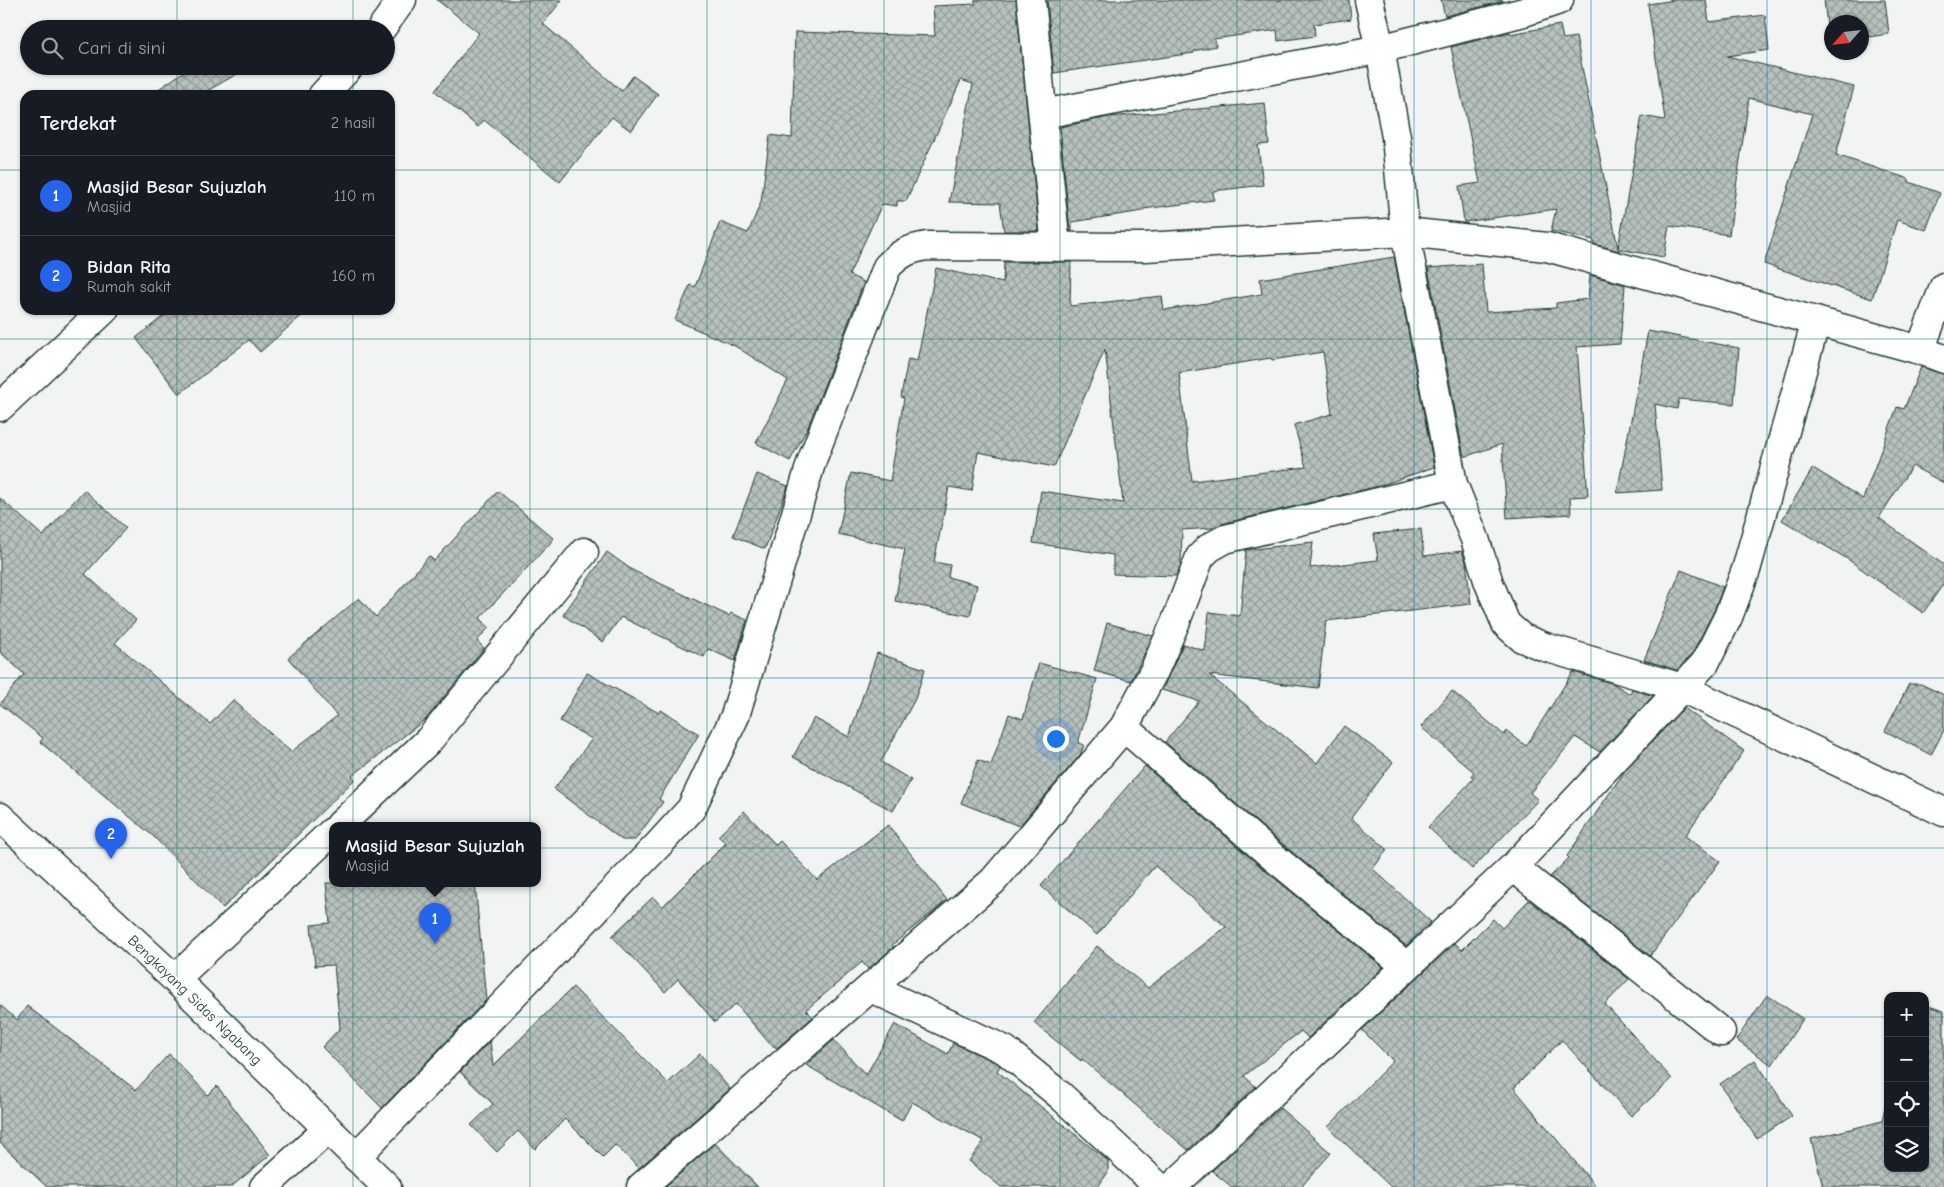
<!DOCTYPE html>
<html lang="id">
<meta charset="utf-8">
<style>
body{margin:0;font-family:"Comic Neue",sans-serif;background:#20242c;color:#f1f3f6}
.controls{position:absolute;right:15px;bottom:15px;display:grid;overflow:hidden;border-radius:10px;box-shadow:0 1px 4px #0004}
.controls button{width:45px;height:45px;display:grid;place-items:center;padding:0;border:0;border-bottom:1px solid #363941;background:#171b24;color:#f1f3f6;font:25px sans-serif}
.compass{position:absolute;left:1824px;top:15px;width:45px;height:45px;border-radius:50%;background:#171b24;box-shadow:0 1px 4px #0004;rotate:243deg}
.you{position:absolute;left:1055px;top:738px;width:18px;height:18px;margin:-12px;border:4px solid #fff;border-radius:50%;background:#1a73e8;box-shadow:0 0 0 8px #1a73e833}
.badge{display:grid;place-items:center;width:32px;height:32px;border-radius:50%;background:#2563eb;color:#fff;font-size:16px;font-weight:700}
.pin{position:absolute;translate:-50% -41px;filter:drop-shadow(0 1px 2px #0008)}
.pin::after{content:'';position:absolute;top:26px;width:18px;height:15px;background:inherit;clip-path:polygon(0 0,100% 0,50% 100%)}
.popup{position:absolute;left:329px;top:822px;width:212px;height:65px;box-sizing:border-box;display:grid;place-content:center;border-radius:10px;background:#171b24;filter:drop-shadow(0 1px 4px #0005);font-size:16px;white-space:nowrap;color:#9ea1a6}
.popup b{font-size:19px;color:#f1f3f6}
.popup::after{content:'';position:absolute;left:50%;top:100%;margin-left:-10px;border:10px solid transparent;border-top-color:#171b24}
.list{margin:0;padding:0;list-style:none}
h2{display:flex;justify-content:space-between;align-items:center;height:65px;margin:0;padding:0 20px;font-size:21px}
h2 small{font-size:16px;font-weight:400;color:#9ea1a6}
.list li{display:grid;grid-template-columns:32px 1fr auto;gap:15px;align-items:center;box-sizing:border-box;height:80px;padding:0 20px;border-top:1px solid #363941}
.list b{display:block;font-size:19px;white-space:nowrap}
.list p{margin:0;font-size:16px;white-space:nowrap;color:#9ea1a6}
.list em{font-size:16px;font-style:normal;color:#9ea1a6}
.icon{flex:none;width:28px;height:28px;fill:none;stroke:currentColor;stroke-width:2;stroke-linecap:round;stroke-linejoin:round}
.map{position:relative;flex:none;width:1944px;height:1187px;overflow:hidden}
.search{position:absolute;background:#171b24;box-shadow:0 1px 4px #0004;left:20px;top:20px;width:375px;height:55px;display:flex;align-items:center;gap:12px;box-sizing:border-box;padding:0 18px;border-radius:28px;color:#9ea1a6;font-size:19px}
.panel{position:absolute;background:#171b24;box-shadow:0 1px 4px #0004;left:20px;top:90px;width:375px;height:225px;border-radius:15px}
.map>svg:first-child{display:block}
.building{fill:url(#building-cross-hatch);stroke:#1f3d34;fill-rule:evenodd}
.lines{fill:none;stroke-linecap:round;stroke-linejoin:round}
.minor-casing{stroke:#1f3d34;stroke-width:31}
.highway-casing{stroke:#1f3d34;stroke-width:31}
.minor{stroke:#fff;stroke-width:28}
.highway{stroke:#fff;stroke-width:28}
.grid{fill:none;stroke:#0f766e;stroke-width:1;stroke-opacity:0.55}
.labels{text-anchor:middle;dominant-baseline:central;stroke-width:4;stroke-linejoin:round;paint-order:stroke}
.street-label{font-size:15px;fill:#1f3d34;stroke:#fff}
</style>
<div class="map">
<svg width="1944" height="1187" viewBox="0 0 1944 1187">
<defs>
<pattern id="building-cross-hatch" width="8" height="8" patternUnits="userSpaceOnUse" patternTransform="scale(1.25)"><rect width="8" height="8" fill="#b7c1bd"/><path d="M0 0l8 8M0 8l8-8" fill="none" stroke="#949e9a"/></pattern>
</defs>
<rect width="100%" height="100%" fill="#f2f3f3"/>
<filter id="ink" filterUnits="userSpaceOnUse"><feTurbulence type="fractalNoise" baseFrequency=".02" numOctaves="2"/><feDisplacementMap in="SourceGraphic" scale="10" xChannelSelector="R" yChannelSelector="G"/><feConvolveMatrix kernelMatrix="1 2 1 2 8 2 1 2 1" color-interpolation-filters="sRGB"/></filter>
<g filter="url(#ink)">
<path class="building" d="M437,0H562L543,24L622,91L633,76L658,94L631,131L612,117L560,182L484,120L478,127L435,91L479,33Z
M975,0H1016L1039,231H1004L1000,203L949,202L973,84L961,80L906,201H897V206L882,204L849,275L864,282L808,427L790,461L756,443L788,380L735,346L675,320L690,285L695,287L720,222L748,233L761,202L770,135L792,138L795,32L935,36L933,6L975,4Z
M1047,0H1349L1351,19L1314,24L1315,36L1278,41L1277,30L1214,39L1216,46L1194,51V53L1054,73Z
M1441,0H1503V1L1445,16Z
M1675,0H1706L1709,22L1765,15L1769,50L1727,56L1854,87L1836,155L1909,179V182L1940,193L1926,230L1897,220L1872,299L1764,264L1812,114L1749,98L1729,235L1669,226L1664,257L1618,249L1619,251L1594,244V240L1551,231L1556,209L1464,222L1459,186L1480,183L1451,47L1510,32V34L1560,25L1563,39L1576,37L1618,248L1642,116L1665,120L1648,4Z
M1824,0H1885L1889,34L1862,38V22H1832V42H1829Z
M192,66H251L200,95H150Z
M1265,103L1269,144L1258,145L1263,185L1213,191L1214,200L1143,209V211L1072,222V231H1070L1060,127L1109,117Z
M1394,257L1434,467L1379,486L1221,524L1212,528L1182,530L1181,564L1176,576L1113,574V555L1033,543L1041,491L1123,503L1105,349L1054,467L978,452L972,491L949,487L934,562L950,565L948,577L977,585L970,616L895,601L905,549L838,534L851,473L890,481L904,398L901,397L908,359L917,361L936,268L1003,283L1004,262H1071L1070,306L1162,296L1164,310L1262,294L1260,279ZM1323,352L1332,414L1294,425L1306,467L1192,481L1179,373L1271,358L1272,360Z
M1482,264L1486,312L1556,308V303L1588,299L1590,275L1625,285L1620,344L1577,347L1588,496L1570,497L1571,514L1507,518L1502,444L1464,457L1428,268Z
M171,310H308L260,352L249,340L179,394L136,338Z
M1648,331L1739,348L1734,404L1679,399L1677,409L1655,404L1662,490L1617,493Z
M1921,367L1944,374V483L1912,466L1879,518L1944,565V583L1923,613L1849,560L1782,520L1813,468L1863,499L1897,407L1904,409Z
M757,474L788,486L765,549L733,536Z
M84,490L126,528L85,574L136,620L115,643L210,724L233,700L291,752L337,716L288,658L359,598L376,617L429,556L434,561L498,491L554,539L480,618L489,627L477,641L484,648L426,719L352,776L355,779L223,908L153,836L40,742L43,738L0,704L24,674L0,652V498L43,536Z
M1421,529L1424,556L1462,551L1466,562L1471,604L1326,621L1318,688L1209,675L1317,763L1344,726L1393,762L1351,818L1387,849L1373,869L1431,922L1406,946L1281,843L1165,742L1199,701L1162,690L1183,644L1205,651L1209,612L1240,616L1246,550L1313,542L1310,568L1378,560L1374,534Z
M607,552L632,570L729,616L731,613L747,620L735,661L708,649L704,657L621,617L603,642L563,615Z
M1681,570L1723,587L1714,611L1692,654L1677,670L1644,660Z
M1107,623L1153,636L1131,681L1094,671Z
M877,653L925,669L915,699L881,762L911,780L893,811L793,757L814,718L849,737Z
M1039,663L1097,679L1078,743L1084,745L1080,755L1019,826L961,803L978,760L991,765L1009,714L1023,719Z
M1573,672L1614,684L1630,694L1632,689L1653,696L1600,752L1575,737L1530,793L1538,800L1472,869L1428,827L1474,778L1471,776L1474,772L1421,727L1452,691L1504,735L1507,731L1526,746Z
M587,673L659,713L661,710L699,734L659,799L663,802L635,840H622L554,789L592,739L560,721Z
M1909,684H1921L1944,695V730L1931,755L1885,731Z
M1684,708L1744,751L1685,836L1720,861L1650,956L1550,877L1569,858L1567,856L1626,769Z
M1145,766L1261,867L1383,967L1308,1038L1301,1031L1244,1076L1256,1087L1188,1150L1082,1059L1081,1061L1034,1023L1097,946L1148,988L1226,927L1155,866L1097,935L1041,886Z
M744,811L776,845L780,841L817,880L888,825L947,900L892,945L894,947L868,969L862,962L806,1010L813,1017L777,1048L770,1044L736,1004L715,1022L678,979L665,992L612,936L653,897L662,907L726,843L718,836Z
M326,883H475L486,1000L382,1108L322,1047L340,1028L334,965L315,966L311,925L330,923Z
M1529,900L1629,979L1605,1004L1672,1079L1631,1116L1562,1040L1514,1088L1596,1187H1391L1328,1127L1393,1061L1362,1030L1455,943L1462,950L1493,919L1502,928Z
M573,987L668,1083L700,1054L730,1089L639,1168L615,1145L603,1157L565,1119L535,1149L518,1131L497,1152L471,1125L493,1104L460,1072L490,1041L493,1066Z
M1767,995L1803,1019L1772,1065L1736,1040Z
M0,1005L17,1020L27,1006L136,1090L169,1054L208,1095L217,1086L270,1155L231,1187H47L0,1143Z
M1925,1005L1944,1011V1187H1823L1811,1139L1882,1121L1888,1092V1168H1925Z
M895,1024L948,1054L953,1043L997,1063L1000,1066L997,1071L1108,1161V1172L1098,1187H1001L969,1161L984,1141L912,1102L902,1121L806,1065L834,1040L866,1075Z
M1755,1060L1792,1116L1757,1139L1720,1084Z
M1280,1108L1331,1153L1301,1187H1232L1212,1171Z
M715,1143L758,1187H665Z"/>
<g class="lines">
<g class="minor-casing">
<path id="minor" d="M1031,0L1056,247
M1369,0L1380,49L1396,137L1405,232L1453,484L1475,539L1489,583L1506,624L1522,638L1545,647L1682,688L1944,812
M381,29L402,0
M323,95L350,66
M1043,114L1380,49L1524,12L1559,0
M1920,350L1944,287
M0,407L104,310
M1124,727L1271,855L1406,966
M340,825L429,740L584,552
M1513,867L1721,1032
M175,979L332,832
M871,988L1005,1050L1061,1096L1159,1187
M356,1157L659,844L691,809L735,716L812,460L887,267C900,253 909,249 927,246L1145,247L1405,232L1547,247L1920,350L1944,359
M264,1187L328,1129
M641,1187L993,881L1124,727L1154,671L1176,621L1200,557L1209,548L1225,539L1453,484
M1172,1187L1513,867L1705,663L1728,617L1746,570L1816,321"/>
</g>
<g class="highway-casing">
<path id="highway" d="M0,817L175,979L387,1187"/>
</g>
<use href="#minor" class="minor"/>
<use href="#highway" class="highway"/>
</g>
</g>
<path class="grid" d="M177,0V29M353,0V29M530,0V1187M707,0V1187M884,0V1187M1060,0V1187M1237,0V1187M1414,0V1187M1591,0V1187M1767,0V1187M177,66V95M353,66V95M0,170H25M390,170H1944M177,310V1187M353,310V1187M0,339H1944M0,509H1944M0,678H1944M0,848H1944M0,1017H1888M1925,1017H1944"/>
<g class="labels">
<g class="street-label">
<text transform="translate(195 1000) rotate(44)">Bengkayang Sidas Ngabang</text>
</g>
</g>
</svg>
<div class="controls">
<button>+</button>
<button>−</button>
<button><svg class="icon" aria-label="locate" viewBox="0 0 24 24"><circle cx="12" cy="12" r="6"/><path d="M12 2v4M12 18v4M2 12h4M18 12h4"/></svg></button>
<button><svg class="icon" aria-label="layers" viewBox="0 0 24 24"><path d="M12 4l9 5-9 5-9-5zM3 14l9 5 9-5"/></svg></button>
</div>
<svg class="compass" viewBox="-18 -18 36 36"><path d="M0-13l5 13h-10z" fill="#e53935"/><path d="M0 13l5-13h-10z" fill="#9ea1a6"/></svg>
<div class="you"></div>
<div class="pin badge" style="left:435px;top:944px">1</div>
<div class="popup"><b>Masjid Besar Sujuzlah</b>Masjid</div>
<div class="pin badge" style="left:111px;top:859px">2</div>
<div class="search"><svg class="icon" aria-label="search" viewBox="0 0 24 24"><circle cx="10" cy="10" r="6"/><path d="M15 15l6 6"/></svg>Cari di sini</div>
<section class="panel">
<h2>Terdekat<small>2 hasil</small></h2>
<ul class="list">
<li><span class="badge">1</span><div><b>Masjid Besar Sujuzlah</b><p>Masjid</p></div><em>110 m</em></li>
<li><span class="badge">2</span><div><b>Bidan Rita</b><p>Rumah sakit</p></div><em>160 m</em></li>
</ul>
</section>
</div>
